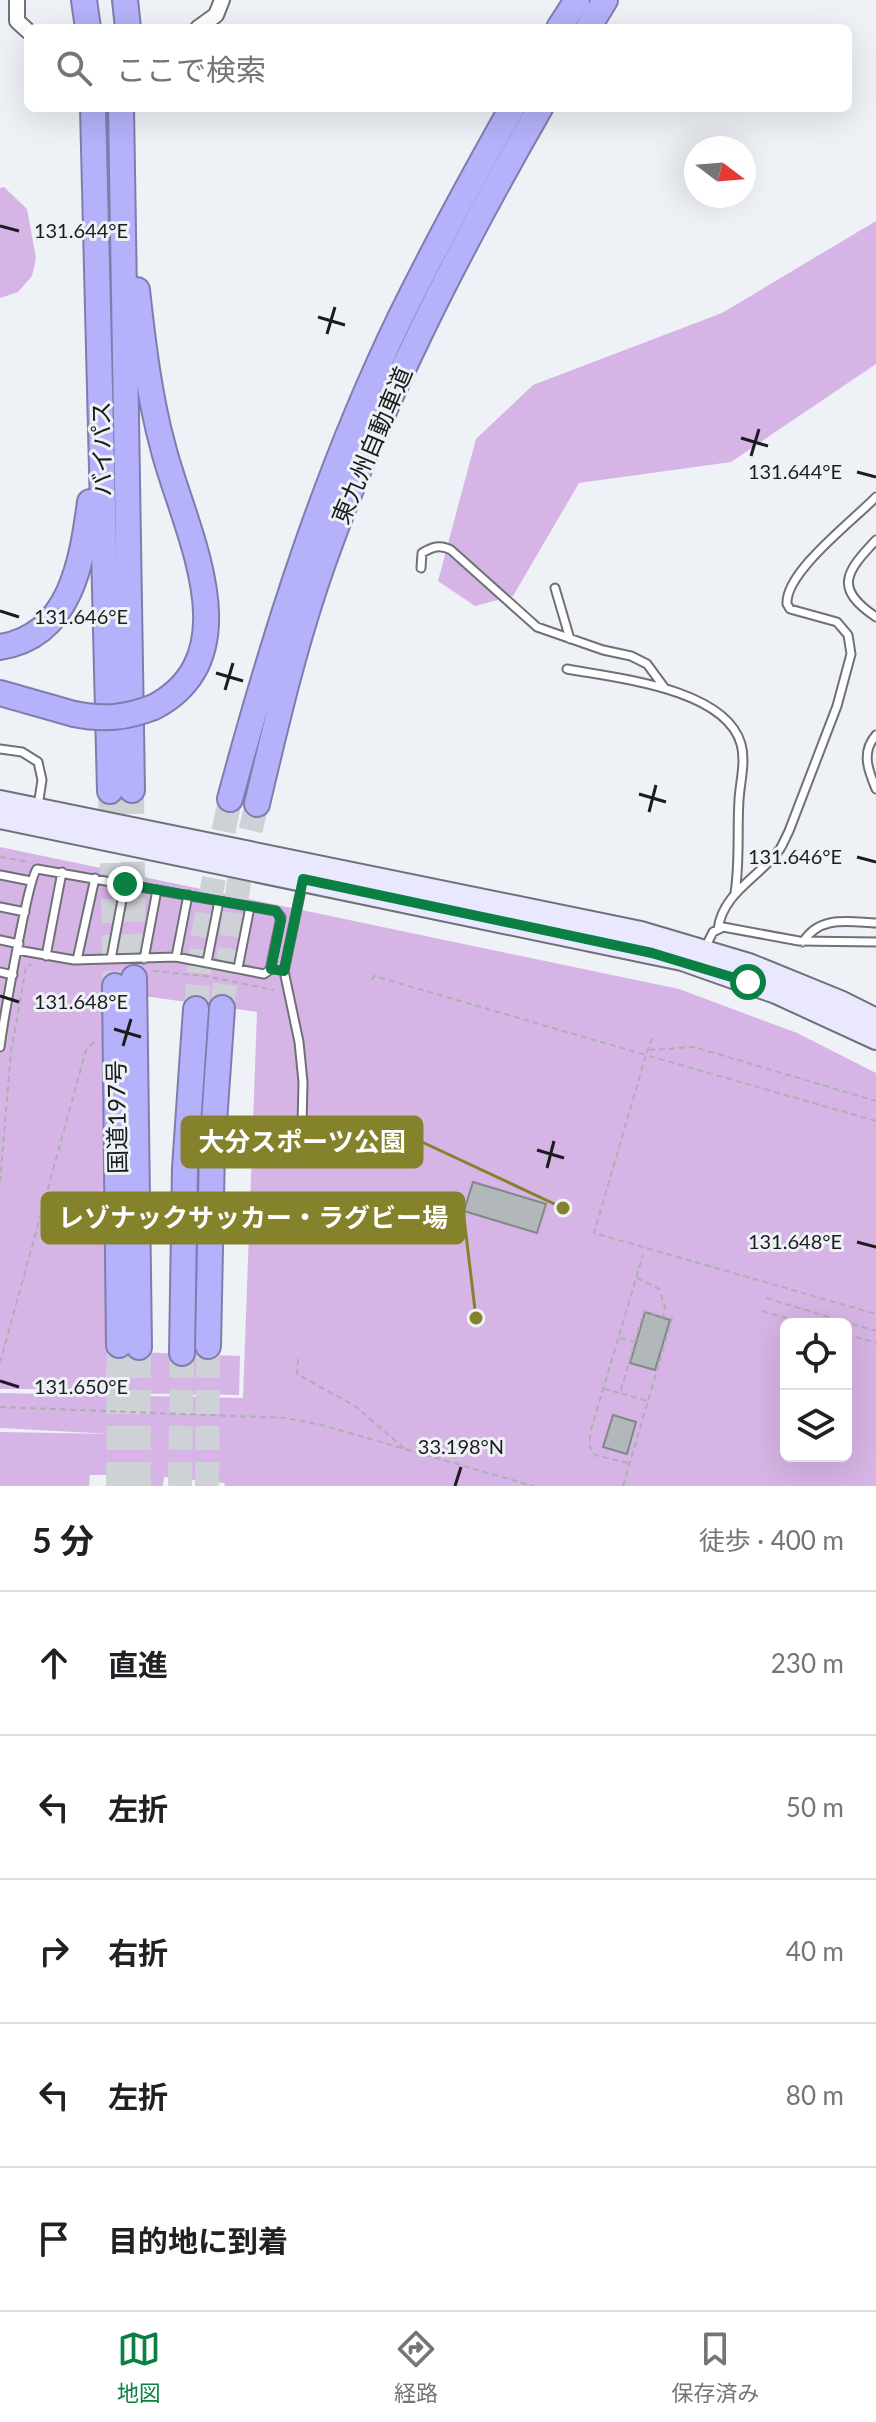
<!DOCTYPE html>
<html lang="ja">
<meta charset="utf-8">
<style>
body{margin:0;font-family:Lato,"Noto Sans JP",sans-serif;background:#f2f2f2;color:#202124}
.controls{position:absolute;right:24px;bottom:24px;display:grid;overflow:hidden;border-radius:12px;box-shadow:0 8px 32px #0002}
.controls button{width:72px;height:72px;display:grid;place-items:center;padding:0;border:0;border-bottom:2px solid #e0e0e0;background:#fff;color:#202124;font:40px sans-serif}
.compass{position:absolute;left:684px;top:136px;width:72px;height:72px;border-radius:50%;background:#fff;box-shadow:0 8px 32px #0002;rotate:106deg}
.stop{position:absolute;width:24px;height:24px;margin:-18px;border:6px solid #0b8043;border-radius:50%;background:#fff}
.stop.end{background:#0b8043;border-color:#fff;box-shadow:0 2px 8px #0008}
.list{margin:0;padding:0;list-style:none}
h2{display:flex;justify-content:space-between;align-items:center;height:104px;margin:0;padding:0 32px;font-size:34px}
h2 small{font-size:26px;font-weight:400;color:#757577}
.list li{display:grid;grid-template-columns:52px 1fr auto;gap:24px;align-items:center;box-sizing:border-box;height:144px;padding:0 32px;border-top:2px solid #e0e0e0}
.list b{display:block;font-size:30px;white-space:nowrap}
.list em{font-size:26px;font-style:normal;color:#757577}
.icon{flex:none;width:44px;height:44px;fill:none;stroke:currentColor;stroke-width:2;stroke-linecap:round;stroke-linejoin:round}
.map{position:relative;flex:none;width:876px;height:1486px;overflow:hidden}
.search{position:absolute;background:#fff;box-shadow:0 8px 32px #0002;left:24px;right:24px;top:24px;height:88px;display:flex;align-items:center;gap:20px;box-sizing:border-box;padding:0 28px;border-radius:12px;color:#757577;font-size:30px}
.sheet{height:824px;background:#fff}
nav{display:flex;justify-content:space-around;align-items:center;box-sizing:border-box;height:112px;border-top:2px solid #e0e0e0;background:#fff;font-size:22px;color:#757577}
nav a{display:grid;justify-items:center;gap:4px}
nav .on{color:#0b8043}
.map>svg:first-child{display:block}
.green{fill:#d6b4e5;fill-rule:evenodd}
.building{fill:#b2b8ba;stroke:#828789;stroke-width:2}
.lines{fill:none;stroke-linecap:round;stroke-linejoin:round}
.highway-tunnel{stroke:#ced1d6;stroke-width:24;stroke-dasharray:24 12;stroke-linecap:butt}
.lane-casing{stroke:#6e7175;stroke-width:11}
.street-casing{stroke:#6e7175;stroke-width:18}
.secondary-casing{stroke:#6e7175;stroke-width:24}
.highway-casing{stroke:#7f7dad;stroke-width:28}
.path{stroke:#adafb3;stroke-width:2;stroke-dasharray:6 4;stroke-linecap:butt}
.lane{stroke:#fff;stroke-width:7}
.street{stroke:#fff;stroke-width:14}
.secondary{stroke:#e9e8fe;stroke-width:20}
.highway{stroke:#b5b1fa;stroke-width:24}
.highway-bridge-casing{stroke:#7f7dad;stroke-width:28;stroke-linecap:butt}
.highway-bridge{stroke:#b5b1fa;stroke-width:24}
.route{stroke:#0b8043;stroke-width:10}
.ticks{fill:none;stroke:#1b1c1e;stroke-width:3}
.labels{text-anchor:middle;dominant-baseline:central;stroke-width:6;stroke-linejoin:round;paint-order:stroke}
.street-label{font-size:24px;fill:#1b1c1e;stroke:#eef1f6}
.ticks-label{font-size:20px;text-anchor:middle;fill:#1b1c1e;stroke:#eef1f6;stroke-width:6;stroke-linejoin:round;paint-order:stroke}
.leader{fill:none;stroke:#84832c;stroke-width:3}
.callout-dot{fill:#84832c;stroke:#eef1f6;stroke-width:3}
.callout{fill:#84832c;stroke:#84832c;stroke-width:3}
.callout-label{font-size:26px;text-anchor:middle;font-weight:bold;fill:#fff}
</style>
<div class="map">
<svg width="876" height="1486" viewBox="0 0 876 1486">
<rect width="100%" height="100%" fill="#eef1f6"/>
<path class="green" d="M4,187L27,209L36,258L32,276L18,292L0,298V188Z
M876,221V364L731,462L579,483L513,596L475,606L438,581L476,439L533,385L722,313Z
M0,847L679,989L797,1033L876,1073V1486H225L224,1483L164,1477L163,1486H141V1475H90L89,1486H0V1432L112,1434L0,1428V1393L243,1398L257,1012L108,991L110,1289L106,1389H0ZM786,1324H846V1456H786Z
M111,1351L240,1356L239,1395L109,1393Z"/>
<path class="building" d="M473,1182L546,1204L537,1233L464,1211Z
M645,1312L670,1320L655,1370L630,1363Z
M613,1415L636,1422L627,1454L603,1447Z"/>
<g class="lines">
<path class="highway-tunnel" d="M132,790L134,978
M110,791L115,986
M222,1008L240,874L257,804
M196,1009L202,939L230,799
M118,1486L119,1345
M139,1486V1347
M180,1486L182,1353
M207,1486L208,1346"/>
<g class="lane-casing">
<path id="lane" d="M876,540C846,572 833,588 876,617
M421,568L422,553C432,547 440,544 451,550L537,627L603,650L631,656L647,664L664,687
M555,588L570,639
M567,669C615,678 725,688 741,744C746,762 740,782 739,800C737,831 740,861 735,893
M876,735C861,752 868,770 876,789
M0,749L22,752L38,762L42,780L38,806
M0,875L31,881
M302,885L284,971L299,1042L303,1082L302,1126
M0,907L25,912
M718,929C723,892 760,877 780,849C783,844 786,837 789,831L837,706L851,654L848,635L837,622L790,609L787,604C785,572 854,520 876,497
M0,940L19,944
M803,942C820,915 849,922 876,923
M705,948L713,932L723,927L799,941L876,942
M46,956L62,872
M176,957L188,895
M111,959L125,884
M144,959L157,890
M77,960L95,878
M207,962L219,901
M238,968L250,907
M0,972L13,975
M0,1047C3,1024 28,878 37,869L276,911L281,917L270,970L264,974L176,957L74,960L17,950"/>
</g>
<g class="street-casing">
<path id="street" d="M17,0V21L28,31
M198,28L216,15L222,0"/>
</g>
<g class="secondary-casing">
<path id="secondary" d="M0,801L641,932L749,964L840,1001L876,1019
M0,818L682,960L776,993L876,1039"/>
</g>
<g class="highway-casing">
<path id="highway" d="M84,0L88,28
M125,0L128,28
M559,28L577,0
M588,28L605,0
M93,108L110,791
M121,108L132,790
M137,290C143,343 149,396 163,447C183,527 254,654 154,707
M0,647C71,636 82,561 90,502
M0,693L74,714
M230,799C274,635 326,471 400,318C435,247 473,177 512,108
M257,804C277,719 297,634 327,552C383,397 458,251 540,108
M134,978L139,1347
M115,986L119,1345
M208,1346L212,1151L222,1008
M182,1353L185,1168L196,1009"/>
</g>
<path class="path" d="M0,857L30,862
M153,971L205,976L274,990
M372,980L374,976L646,1055L653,1035
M649,1050L694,1047L876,1101
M876,1121L646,1055L594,1233L876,1314
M0,1182L11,1052L26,967L31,964
M637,1278L659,1289L665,1307L663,1316
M766,1298L876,1331
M762,1311L808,1324
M846,1334L876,1343
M620,1338L634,1342
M298,1359L297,1374L355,1406L405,1449
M0,1363L86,1050L96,1040
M604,1389L620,1393
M0,1407L286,1418L322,1425L533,1486
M628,1463L595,1455L590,1447V1433L643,1255
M623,1486L672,1319L644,1311L620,1393L648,1401"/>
<use href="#lane" class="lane"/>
<use href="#street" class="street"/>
<use href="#secondary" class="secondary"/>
<use href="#highway" class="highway"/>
<g class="highway-bridge-casing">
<path id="highway-bridge" d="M74,714C103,720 126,718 154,707"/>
</g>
<use href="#highway-bridge" class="highway-bridge"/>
</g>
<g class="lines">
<path class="route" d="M125,884L276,911L281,920L271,969L284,971L303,879L652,953L748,982"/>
</g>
<path class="ticks" d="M0,226L19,231M318,317L345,325M327,334L335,307M741,438L768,446M751,456L759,429M857,472L876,477M0,611L19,617M216,673L243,681M225,690L233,663M639,794L666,802M649,812L656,785M857,857L876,862M0,996L19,1002M114,1029L141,1037M123,1046L131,1019M537,1150L564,1158M547,1168L554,1141M857,1242L876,1247M0,1381L19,1387M455,1486L461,1467"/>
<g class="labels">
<g class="street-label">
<text transform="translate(371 445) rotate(-67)">東九州自動車道</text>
<text transform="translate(101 449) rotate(-91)">バイパス</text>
<text transform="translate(116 1117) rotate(-91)">国道197号</text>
</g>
</g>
<g class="ticks-label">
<text x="81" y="238">131.644°E</text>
<text x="795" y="479">131.644°E</text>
<text x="81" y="624">131.646°E</text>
<text x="795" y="864">131.646°E</text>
<text x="81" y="1009">131.648°E</text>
<text x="795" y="1249">131.648°E</text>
<text x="81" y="1394">131.650°E</text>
<text x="461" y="1454">33.198°N</text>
</g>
<path class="leader" d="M563 1208L422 1142M476 1318L464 1218"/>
<g class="callout-dot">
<circle cx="563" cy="1208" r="8"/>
<circle cx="476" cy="1318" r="8"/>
</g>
<g class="callout">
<rect x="182" y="1117" width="240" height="50" rx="8"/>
<rect x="42" y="1193" width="422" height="50" rx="8"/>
</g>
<g class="callout-label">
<text x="302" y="1151">大分スポーツ公園</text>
<text x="253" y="1227">レゾナックサッカー・ラグビー場</text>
</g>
</svg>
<div class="controls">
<button><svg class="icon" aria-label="locate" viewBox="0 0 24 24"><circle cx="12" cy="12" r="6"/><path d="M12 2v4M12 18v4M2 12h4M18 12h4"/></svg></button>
<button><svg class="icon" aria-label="layers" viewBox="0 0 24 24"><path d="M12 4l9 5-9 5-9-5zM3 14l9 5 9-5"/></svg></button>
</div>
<svg class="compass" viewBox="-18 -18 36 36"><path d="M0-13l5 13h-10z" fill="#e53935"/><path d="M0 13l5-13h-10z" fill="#757577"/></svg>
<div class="stop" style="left:748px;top:982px"></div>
<div class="stop end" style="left:125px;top:884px"></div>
<div class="search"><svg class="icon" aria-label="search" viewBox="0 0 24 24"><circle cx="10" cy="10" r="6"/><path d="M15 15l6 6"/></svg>ここで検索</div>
</div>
<section class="sheet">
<h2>5 分<small>徒歩 · 400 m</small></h2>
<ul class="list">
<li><svg class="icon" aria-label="ahead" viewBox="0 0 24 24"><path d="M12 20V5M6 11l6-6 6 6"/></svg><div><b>直進</b></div><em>230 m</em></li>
<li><svg class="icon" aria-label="left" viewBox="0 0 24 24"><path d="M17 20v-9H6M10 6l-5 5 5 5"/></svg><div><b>左折</b></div><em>50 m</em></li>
<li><svg class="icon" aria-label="right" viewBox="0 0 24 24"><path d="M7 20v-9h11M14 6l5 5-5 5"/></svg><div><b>右折</b></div><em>40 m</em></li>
<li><svg class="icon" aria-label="left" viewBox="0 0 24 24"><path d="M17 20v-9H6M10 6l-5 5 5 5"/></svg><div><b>左折</b></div><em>80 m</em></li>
<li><svg class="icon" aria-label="arrive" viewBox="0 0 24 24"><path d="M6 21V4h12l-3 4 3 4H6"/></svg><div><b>目的地に到着</b></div></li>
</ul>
</section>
<nav>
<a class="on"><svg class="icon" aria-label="map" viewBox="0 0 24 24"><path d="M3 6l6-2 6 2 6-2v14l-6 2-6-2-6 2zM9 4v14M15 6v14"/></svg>地図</a>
<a><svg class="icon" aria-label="directions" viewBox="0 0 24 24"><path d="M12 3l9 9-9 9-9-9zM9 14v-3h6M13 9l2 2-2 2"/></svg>経路</a>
<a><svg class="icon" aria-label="saved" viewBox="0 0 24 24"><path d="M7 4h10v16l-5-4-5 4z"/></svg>保存済み</a>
</nav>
